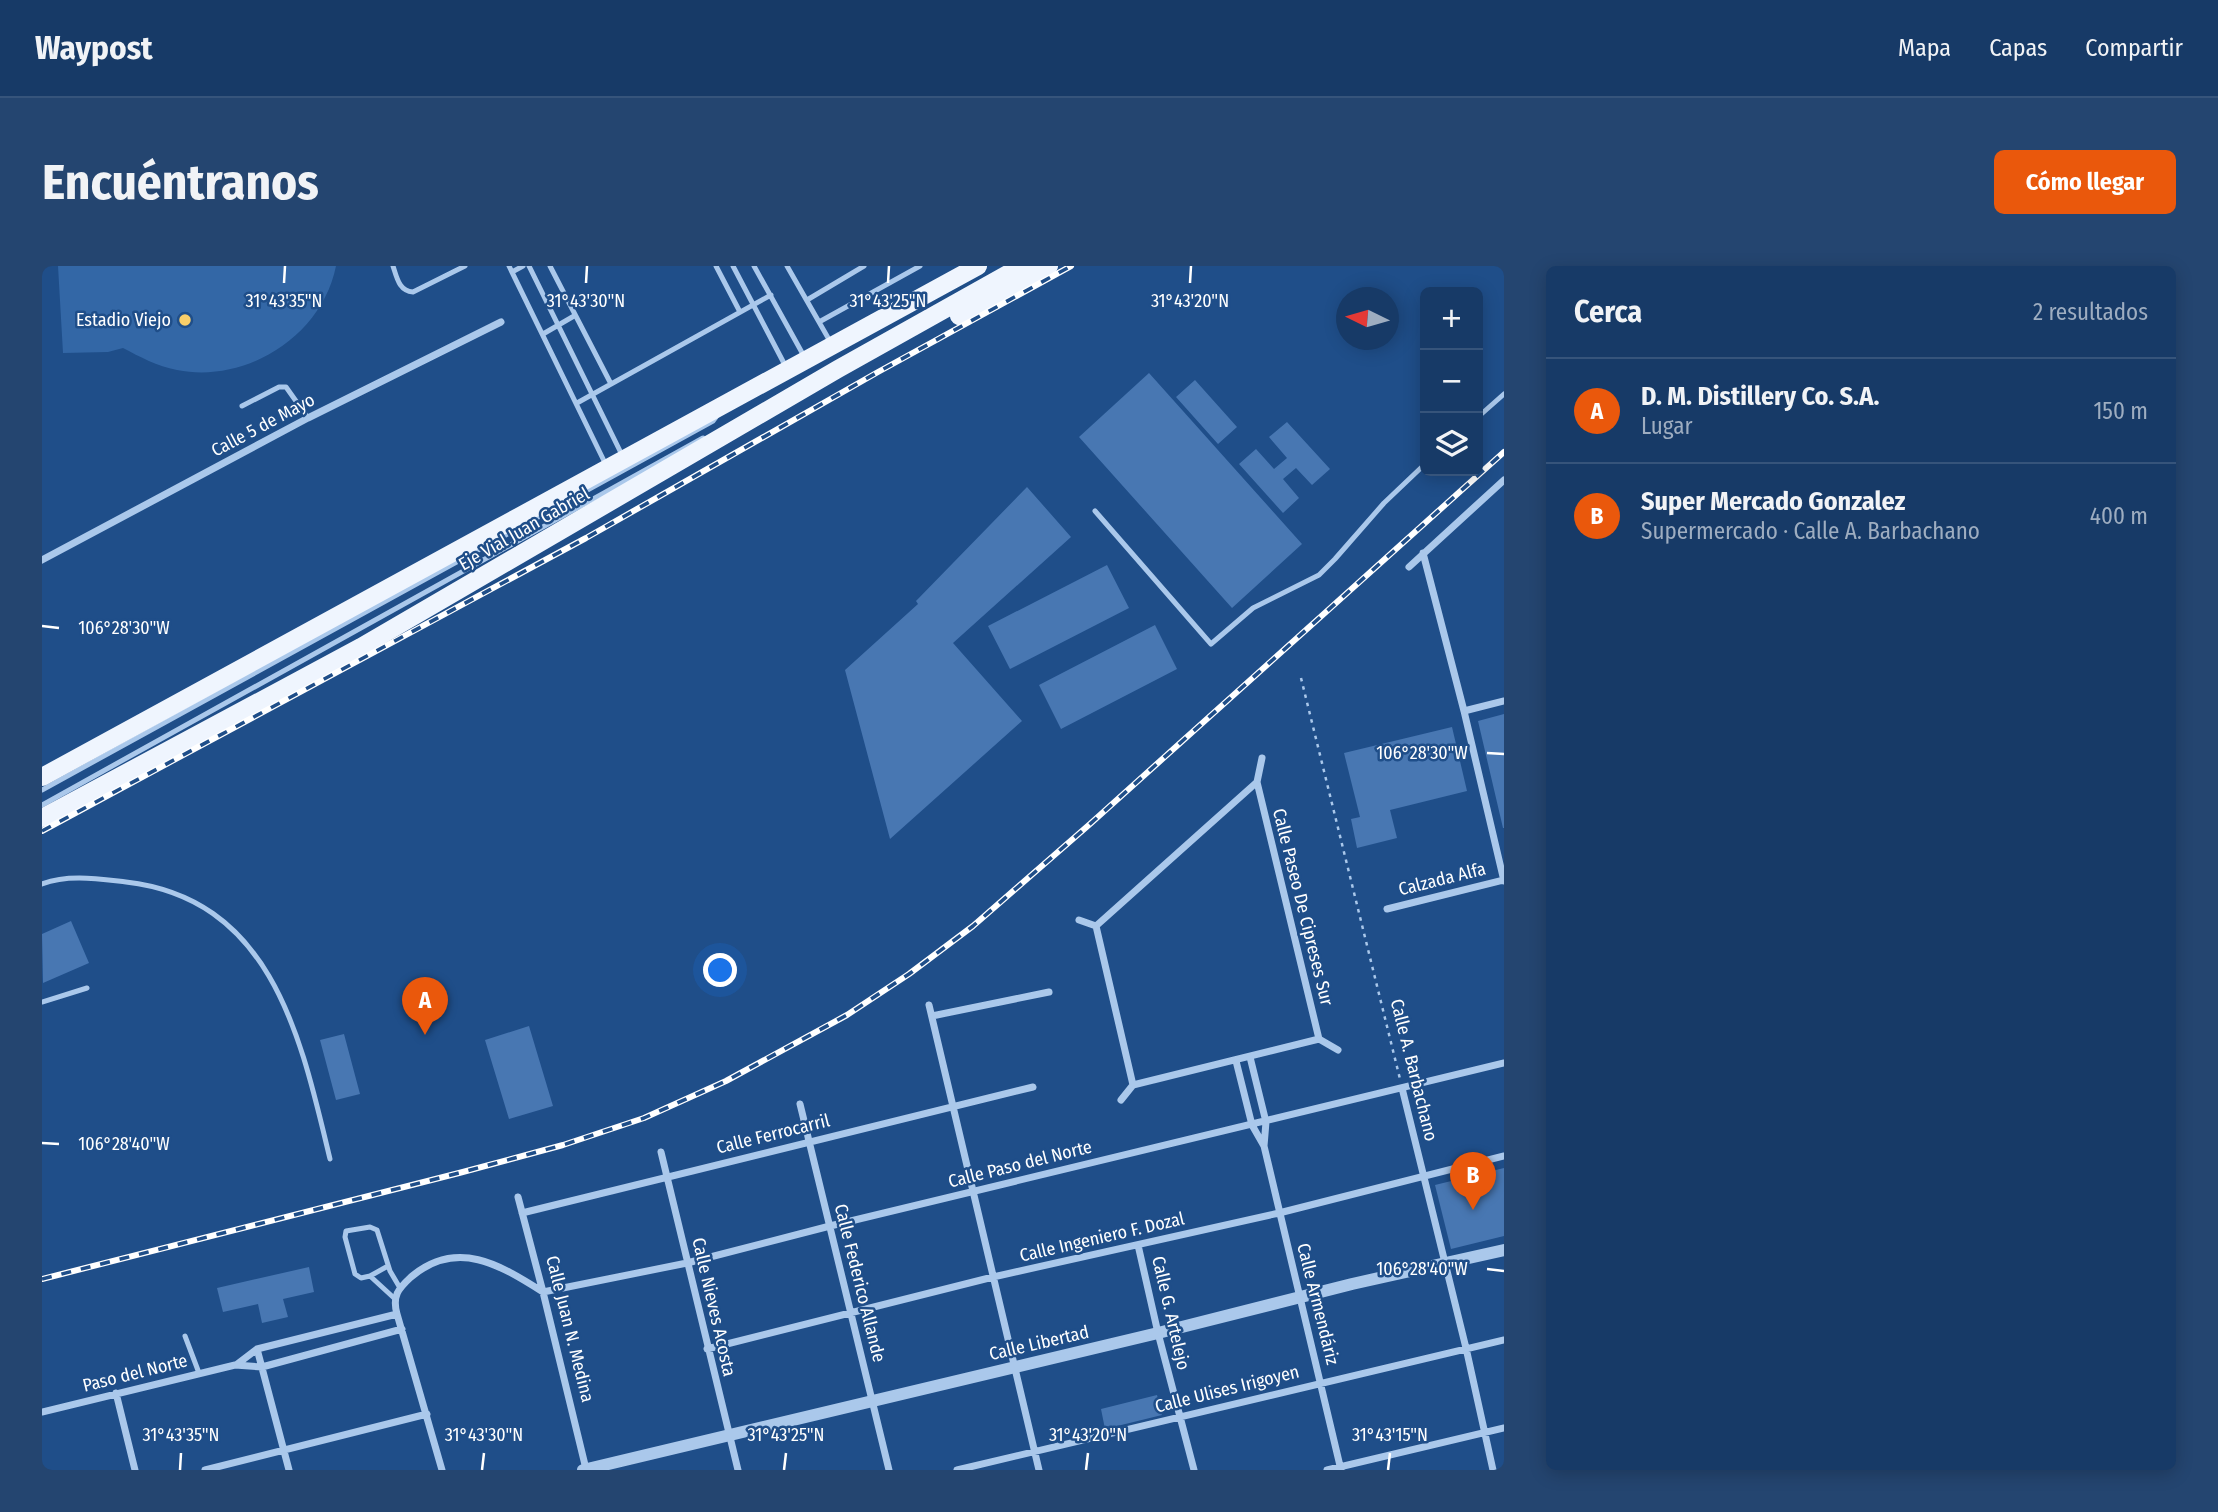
<!DOCTYPE html>
<html lang="es">
<meta charset="utf-8">
<style>
body{margin:0;font-family:"Fira Sans Condensed",sans-serif;background:#244570;color:#f1f3f6}
.controls{position:absolute;right:21px;top:21px;display:grid;overflow:hidden;border-radius:10px;box-shadow:0 4px 18px #0003}
.controls button{width:63px;height:63px;display:grid;place-items:center;padding:0;border:0;border-bottom:2px solid #36547b;background:#173a67;color:#f1f3f6;font:35px sans-serif}
.compass{position:absolute;left:1294px;top:21px;width:63px;height:63px;border-radius:50%;background:#173a67;box-shadow:0 4px 18px #0003;rotate:275deg}
.you{position:absolute;left:679px;top:705px;width:24px;height:24px;margin:-18px;border:5px solid #fff;border-radius:50%;background:#1a73e8;box-shadow:0 0 0 10px #1a73e833}
.badge{display:grid;place-items:center;width:46px;height:46px;border-radius:50%;background:#ea580c;color:#fff;font-size:23px;font-weight:700}
.pin{position:absolute;translate:-50% -58px;filter:drop-shadow(0 2px 4px #0008)}
.pin::after{content:'';position:absolute;top:37px;width:24px;height:21px;background:inherit;clip-path:polygon(0 0,100% 0,50% 100%)}
.list{margin:0;padding:0;list-style:none}
h2{display:flex;justify-content:space-between;align-items:center;height:91px;margin:0;padding:0 28px;font-size:30px}
h2 small{font-size:23px;font-weight:400;color:#9eadc0}
.list li{display:grid;grid-template-columns:46px 1fr auto;gap:21px;align-items:center;box-sizing:border-box;height:105px;padding:0 28px;border-top:2px solid #36547b}
.list b{display:block;font-size:26px;white-space:nowrap}
.list p{margin:0;font-size:23px;white-space:nowrap;color:#9eadc0}
.list em{font-size:23px;font-style:normal;color:#9eadc0}
.icon{flex:none;width:38px;height:38px;fill:none;stroke:currentColor;stroke-width:2;stroke-linecap:round;stroke-linejoin:round}
.map{position:relative;flex:none;width:1462px;height:1204px;overflow:hidden;border-radius:10px}
header{display:flex;align-items:center;gap:42px;box-sizing:border-box;height:98px;padding:0 35px;background:#173a67;border-bottom:2px solid #36547b}
header strong{font-size:33px}
nav{display:flex;gap:38px;margin-inline-start:auto;font-size:24px}
.intro{display:flex;align-items:center;justify-content:space-between;box-sizing:border-box;height:168px;padding:0 42px}
h1{margin:0;font-size:49px}
.button{padding:18px 32px;border-radius:10px;background:#ea580c;color:#fff;font-size:24px;font-weight:700}
main{display:flex;gap:42px;padding:0 42px}
aside{flex:1;background:#173a67;border-radius:10px;box-shadow:0 4px 18px #0003}
.map>svg:first-child{display:block}
.green{fill:#3367a6}
.building{fill:#4877b2}
.lines{fill:none;stroke-linecap:round;stroke-linejoin:round}
.path{stroke:#aac8eb;stroke-width:2.5;stroke-dasharray:3.5 5;stroke-linecap:butt}
.service{stroke:#aac8eb;stroke-width:5}
.minor{stroke:#aac8eb;stroke-width:7}
.tertiary{stroke:#aac8eb;stroke-width:12}
.primary{stroke:#eff5fe;stroke-width:18}
.rail-casing{stroke:#fff;stroke-width:6}
.rail{stroke:#1f4e89;stroke-width:3.5;stroke-dasharray:10;stroke-linecap:butt}
.ticks{fill:none;stroke:#fff;stroke-width:2.5}
.poi-dot{fill:#f9cf6a;stroke:#1f4e89;stroke-width:2.5}
.labels{text-anchor:middle;dominant-baseline:central;stroke-width:5;stroke-linejoin:round;paint-order:stroke}
.poi-label{font-size:18px;fill:#fff;stroke:#1f4e89;text-anchor:end}
.street-label{font-size:18px;fill:#fff;stroke:#1f4e89}
.ticks-label{font-size:18px;text-anchor:middle;fill:#fff;stroke:#1f4e89;stroke-width:5;stroke-linejoin:round;paint-order:stroke}
</style>
<header>
<strong>Waypost</strong>
<nav><a>Mapa</a><a>Capas</a><a>Compartir</a></nav>
</header>
<div class="intro"><h1>Encuéntranos</h1><a class="button">Cómo llegar</a></div>
<main>
<div class="map">
<svg width="1462" height="1204" viewBox="0 0 1462 1204">
<rect width="100%" height="100%" fill="#1f4e89"/>
<path class="green" d="M16,0H294C280,70 204,118 135,104C115,100 98,91 81,82L66,86L21,87Z"/>
<path class="building" d="M1107,107L1260,278L1190,342L1037,171Z
M1153,114L1195,161L1176,178L1134,131Z
M1245,156L1288,203L1270,219L1254,202L1241,213L1257,232L1241,247L1197,198L1214,183L1232,203L1245,192L1227,171Z
M985,221L1029,271L911,377L980,455L848,573L803,404L876,338L874,335Z
M1065,299L1087,342L968,403L946,360Z
M1113,359L1135,403L1019,463L997,419Z
M1462,448V562H1461L1436,455Z
M1410,461L1425,525L1348,544L1355,572L1315,582L1309,553L1318,551L1302,487Z
M29,655L47,697L1,717L0,668Z
M487,760L511,840L467,853L443,774Z
M302,768L318,828L294,834L278,774Z
M1462,902V970L1409,983L1393,919Z
M267,1001L272,1026L241,1033L246,1051L220,1057L216,1038L181,1046L175,1022Z
M1115,1129L1120,1149L1063,1163L1059,1143Z"/>
<g class="lines">
<path class="path" d="M1259,412L1358,813"/>
<path class="service" d="M351,0C355,12 357,25 371,26L423,0
M467,0L564,199
M487,0L581,191
M508,0L569,118
M674,0L698,46
M691,0L745,103
M712,0L763,92
M745,0L789,77
M470,6L481,0
M765,34L822,0
M777,56L878,0
M501,68L532,50
M535,137L729,29
M200,140L237,121H244L266,152
M1436,151L1462,128
M1053,245L1169,378L1211,342L1277,309L1293,293L1342,237L1383,198
M0,524L671,155L674,151
M0,539L661,172
M0,618C26,608 57,613 84,616C231,633 259,773 288,893
M0,736L45,722
M328,1010L346,1000
M352,1032L328,1010L319,1012L313,1008L303,971L304,965L328,961L335,964L348,1005L358,1022
M143,1070L157,1107"/>
<path class="minor" d="M1381,287L1422,445L1462,615
M0,294L266,152L459,56
M1367,301L1462,214
M1422,445L1462,435
M1220,492L1215,516L1277,773
M1345,643L1462,614
M1037,654L1054,660
M1054,660L1215,516
M1054,660L1091,819
M887,739L997,1204
M890,750L1007,726
M1277,773L1296,784
M1208,791L1224,856L1222,880L1299,1204
M1194,795L1210,859L1222,880
M1091,819L1277,773
M1360,822L1424,1082L1451,1204
M1079,834L1091,819
M758,838L847,1204
M619,886L696,1204
M476,931L501,1026L544,1203
M480,947L991,821
M1096,979L1116,1067L1152,1204
M215,1083L247,1204
M665,1083L951,1011L1237,947L1462,890
M194,1099L215,1083L355,1048
M74,1127L93,1204
M0,1146L193,1099L220,1101L360,1063
M163,1204L385,1148
M400,1204L355,1048C350,1030 356,1023 369,1011C415,972 458,999 501,1026L645,997L788,960L1462,797
M915,1204L1462,1074
M1285,1204L1462,1162"/>
<path class="tertiary" d="M541,1204L1116,1067L1310,1018L1462,984"/>
<path class="primary" d="M917,50L1007,0
M0,511L936,0
M0,552L319,381L796,103L980,0"/>
<g class="rail-casing">
<path id="rail" d="M0,565L544,272L836,106L1029,0
M0,1013L417,907L521,879L602,852L684,815L805,749L867,708L931,660L1048,558L1462,186"/>
</g>
<use href="#rail" class="rail"/>
</g>
<path class="ticks" d="M242,17L243,0M544,17L545,0M846,17L847,0M1148,17L1149,0M0,360L17,362M1445,487L1462,488M0,877L17,878M1445,1003L1462,1005M138,1204L139,1187M440,1204L442,1187M742,1204L744,1187M1044,1204L1046,1187M1346,1204L1348,1187"/>
<circle class="poi-dot" cx="143" cy="54" r="7"/>
<g class="labels">
<g class="poi-label">
<text x="129" y="54">Estadio Viejo</text>
</g>
<g class="street-label">
<text transform="translate(221 159) rotate(-28)">Calle 5 de Mayo</text>
<text transform="translate(482 263) rotate(-30)">Eje Vial Juan Gabriel</text>
<text transform="translate(1400 613) rotate(-14)">Calzada Alfa</text>
<text transform="translate(1261 641) rotate(76)">Calle Paseo De Cipreses Sur</text>
<text transform="translate(1372 804) rotate(76)">Calle A. Barbachano</text>
<text transform="translate(731 868) rotate(-14)">Calle Ferrocarril</text>
<text transform="translate(978 898) rotate(-14)">Calle Paso del Norte</text>
<text transform="translate(1060 971) rotate(-13)">Calle Ingeniero F. Dozal</text>
<text transform="translate(818 1017) rotate(76)">Calle Federico Allande</text>
<text transform="translate(1276 1038) rotate(76)">Calle Armendáriz</text>
<text transform="translate(672 1041) rotate(77)">Calle Nieves Acosta</text>
<text transform="translate(1129 1047) rotate(77)">Calle G. Artelejo</text>
<text transform="translate(528 1063) rotate(76)">Calle Juan N. Medina</text>
<text transform="translate(997 1077) rotate(-13)">Calle Libertad</text>
<text transform="translate(93 1107) rotate(-14)">Paso del Norte</text>
<text transform="translate(1185 1123) rotate(-14)">Calle Ulises Irigoyen</text>
</g>
</g>
<g class="ticks-label">
<text x="242" y="41">31°43'35"N</text>
<text x="544" y="41">31°43'30"N</text>
<text x="846" y="41">31°43'25"N</text>
<text x="1148" y="41">31°43'20"N</text>
<text x="82" y="368">106°28'30"W</text>
<text x="1380" y="493">106°28'30"W</text>
<text x="82" y="884">106°28'40"W</text>
<text x="1380" y="1009">106°28'40"W</text>
<text x="139" y="1175">31°43'35"N</text>
<text x="442" y="1175">31°43'30"N</text>
<text x="744" y="1175">31°43'25"N</text>
<text x="1046" y="1175">31°43'20"N</text>
<text x="1348" y="1175">31°43'15"N</text>
</g>
</svg>
<div class="controls">
<button>+</button>
<button>−</button>
<button><svg class="icon" aria-label="layers" viewBox="0 0 24 24"><path d="M12 4l9 5-9 5-9-5zM3 14l9 5 9-5"/></svg></button>
</div>
<svg class="compass" viewBox="-18 -18 36 36"><path d="M0-13l5 13h-10z" fill="#e53935"/><path d="M0 13l5-13h-10z" fill="#9eadc0"/></svg>
<div class="you"></div>
<div class="pin badge" style="left:383px;top:769px">A</div>
<div class="pin badge" style="left:1431px;top:944px">B</div>
</div>
<aside>
<h2>Cerca<small>2 resultados</small></h2>
<ul class="list">
<li><span class="badge">A</span><div><b>D. M. Distillery Co. S.A.</b><p>Lugar</p></div><em>150 m</em></li>
<li><span class="badge">B</span><div><b>Super Mercado Gonzalez</b><p>Supermercado · Calle A. Barbachano</p></div><em>400 m</em></li>
</ul>
</aside>
</main>
